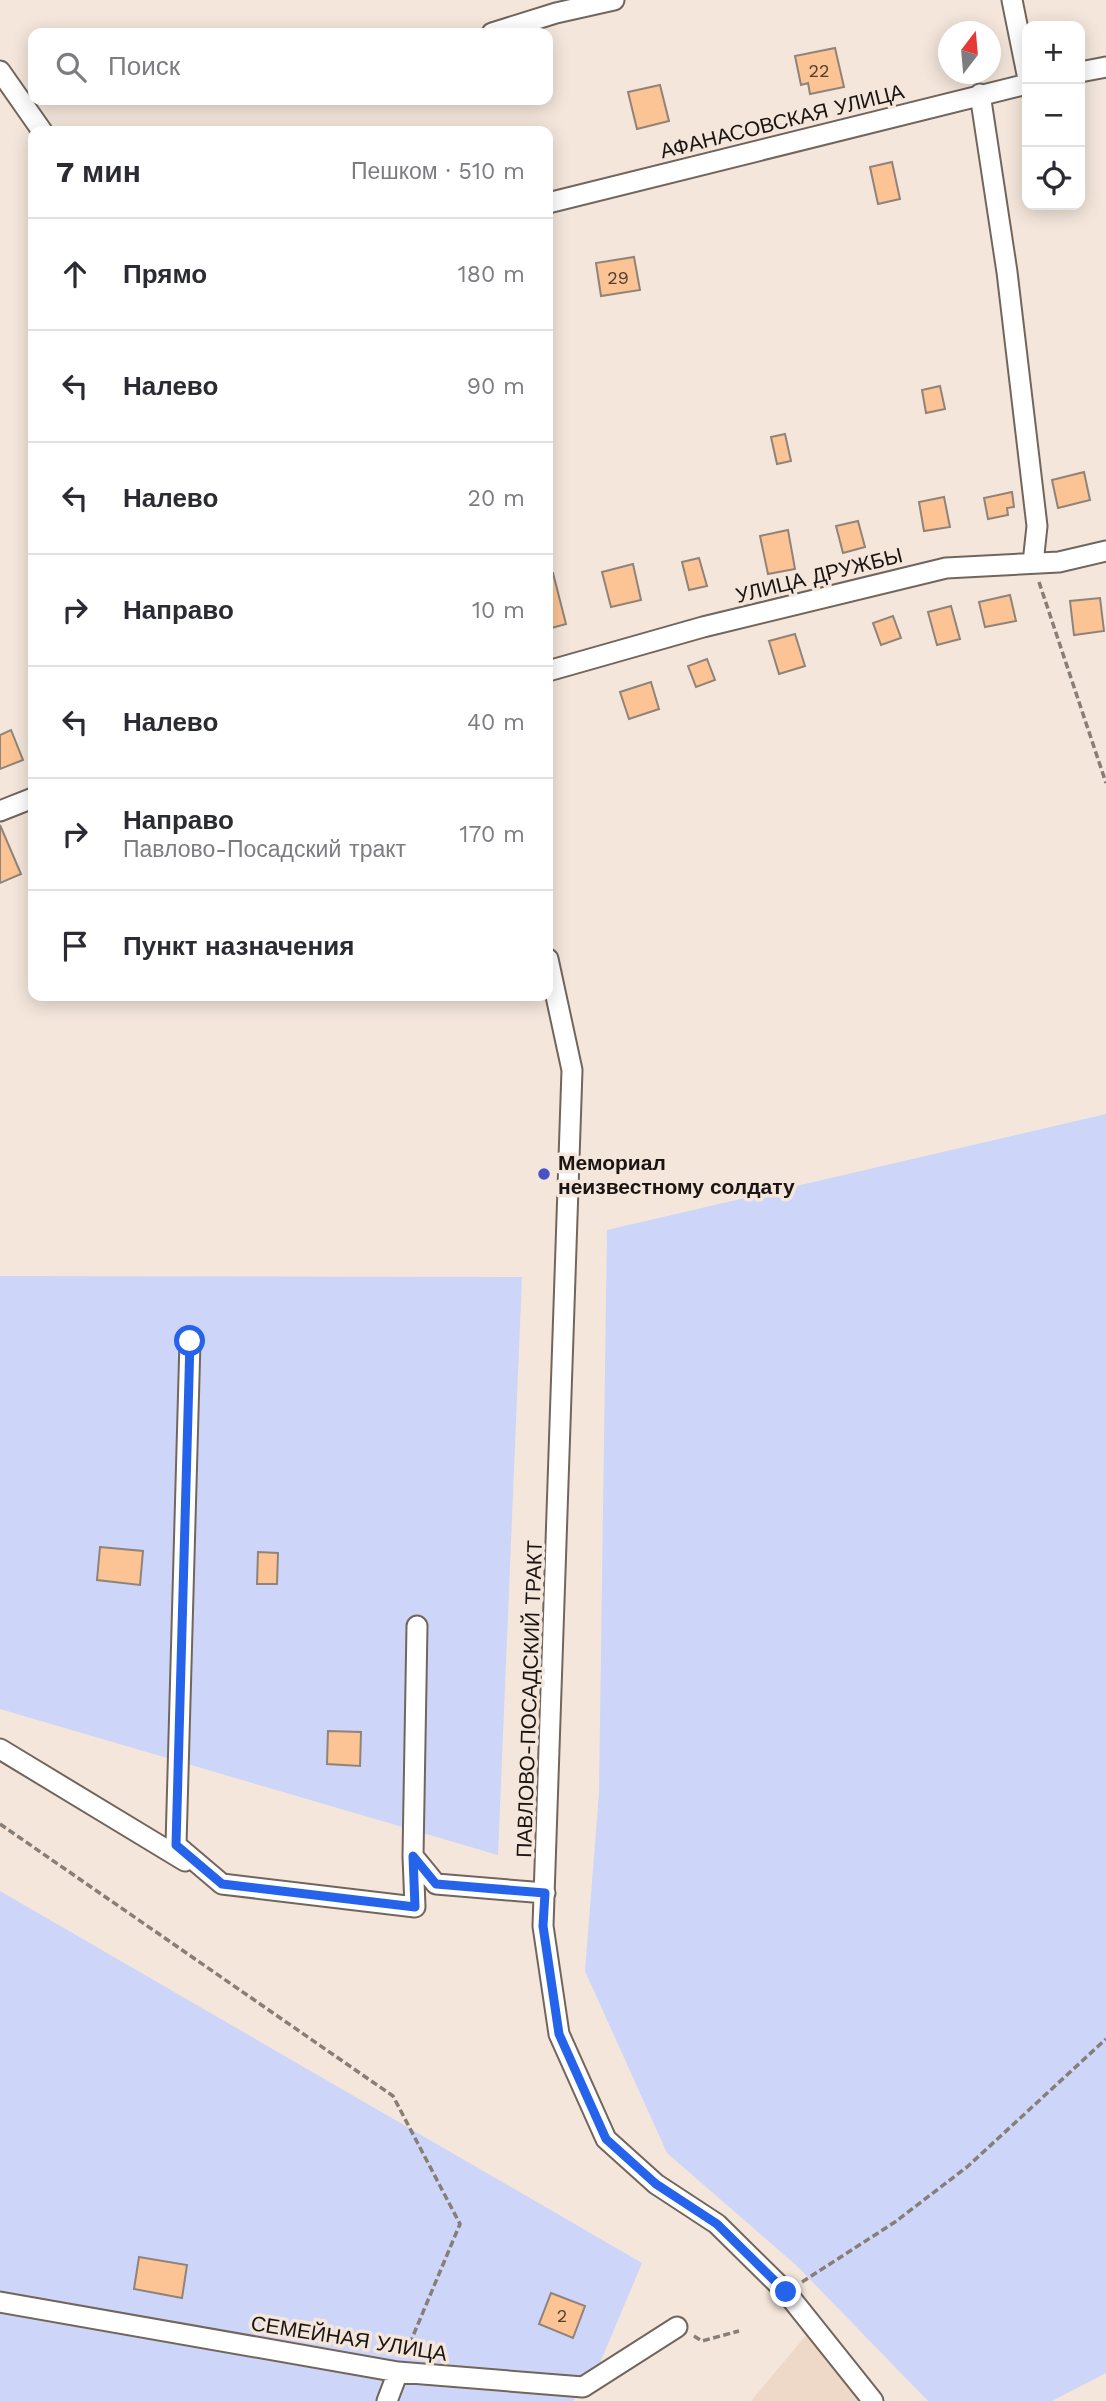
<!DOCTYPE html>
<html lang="ru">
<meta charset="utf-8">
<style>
body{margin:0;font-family:"Work Sans",sans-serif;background:#f2f2f3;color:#2b2b33}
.controls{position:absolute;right:21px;top:21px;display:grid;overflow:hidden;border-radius:14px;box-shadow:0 4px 18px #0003}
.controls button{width:63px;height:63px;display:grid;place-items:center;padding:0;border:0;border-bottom:2px solid #e1e1e2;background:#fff;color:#2b2b33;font:35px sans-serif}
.compass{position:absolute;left:938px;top:21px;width:63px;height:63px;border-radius:50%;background:#fff;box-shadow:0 4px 18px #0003;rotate:16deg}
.stop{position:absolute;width:21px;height:21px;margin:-16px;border:5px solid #2563eb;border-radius:50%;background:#fff}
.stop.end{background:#2563eb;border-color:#fff;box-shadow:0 2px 7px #0008}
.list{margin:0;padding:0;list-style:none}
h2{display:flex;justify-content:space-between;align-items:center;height:91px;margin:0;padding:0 28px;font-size:30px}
h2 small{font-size:23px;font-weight:400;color:#7c7c81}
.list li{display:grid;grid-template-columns:46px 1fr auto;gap:21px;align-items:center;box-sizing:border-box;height:112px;padding:0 28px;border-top:2px solid #e1e1e2}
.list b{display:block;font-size:26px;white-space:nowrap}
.list p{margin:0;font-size:23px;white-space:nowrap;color:#7c7c81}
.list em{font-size:23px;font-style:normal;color:#7c7c81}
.icon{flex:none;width:38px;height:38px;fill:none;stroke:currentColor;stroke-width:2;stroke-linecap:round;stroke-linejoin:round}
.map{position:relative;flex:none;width:1106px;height:2401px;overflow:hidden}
.search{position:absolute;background:#fff;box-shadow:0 4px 18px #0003;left:28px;top:28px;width:525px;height:77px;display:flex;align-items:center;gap:18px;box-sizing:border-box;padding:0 24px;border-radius:14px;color:#7c7c81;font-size:26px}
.panel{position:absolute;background:#fff;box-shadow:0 4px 18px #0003;left:28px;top:126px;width:525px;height:875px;border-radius:14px}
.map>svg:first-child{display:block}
.built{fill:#eed9c9}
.green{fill:#cdd5f8}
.building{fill:#fcc494;stroke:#908379;stroke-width:2}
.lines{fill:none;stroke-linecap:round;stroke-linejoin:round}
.minor-casing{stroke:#72655c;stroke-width:23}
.path{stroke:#877e77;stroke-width:3.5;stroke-dasharray:7 3.5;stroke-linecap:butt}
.minor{stroke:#fff;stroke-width:19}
.route{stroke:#2563eb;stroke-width:9}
.poi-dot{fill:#4951c6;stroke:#f4e6db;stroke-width:2.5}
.labels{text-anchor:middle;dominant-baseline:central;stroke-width:7;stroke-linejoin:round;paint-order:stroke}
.number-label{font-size:18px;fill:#524132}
.street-label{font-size:21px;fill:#1a1512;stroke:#f4e6db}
.poi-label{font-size:21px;font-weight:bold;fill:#1a1512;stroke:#f4e6db;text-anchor:start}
</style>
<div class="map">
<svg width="1106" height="2401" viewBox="0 0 1106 2401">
<rect width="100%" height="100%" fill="#f4e6db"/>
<path class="built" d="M813,2327L872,2401H751Z"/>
<path class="green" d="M1106,1114V2373L1052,2401H928L797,2266L667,2153L585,1971L599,1793L607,1230Z
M0,1276L522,1277L498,1855L0,1709Z
M0,1891L642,2263L600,2363L573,2401H0Z"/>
<path class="building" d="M835,48L844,87L810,94L808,83L801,85L795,56Z
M660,85L669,121L637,129L628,92Z
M892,162L900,199L878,204L870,167Z
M634,257L640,290L601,296L596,263Z
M940,386L945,409L926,413L922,390Z
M785,434L791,461L777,464L771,437Z
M1084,472L1090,500L1058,508L1052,480Z
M1012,492L1014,507L1007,508L1008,515L988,519L984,498Z
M944,497L950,527L924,531L919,502Z
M858,521L865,547L843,553L836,526Z
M788,530L795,569L768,574L760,536Z
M699,558L707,586L689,590L682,562Z
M633,564L641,600L611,607L602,572Z
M548,573H553L566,624L548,629Z
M1010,595L1016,621L985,627L979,602Z
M1100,598L1104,631L1074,635L1070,601Z
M951,606L960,639L937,645L928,612Z
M893,616L901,638L881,645L873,623Z
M795,634L805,666L779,674L769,641Z
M707,659L715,680L696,687L688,666Z
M651,682L659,709L629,719L620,692Z
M11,730L23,760L0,769V735Z
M0,825L21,874L0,883Z
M100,1547L143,1551L140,1585L97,1580Z
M258,1552L278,1553L277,1584H257Z
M328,1731L361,1732L360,1766L327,1764Z
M139,2257L187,2265L182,2298L134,2289Z
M551,2293L585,2306L573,2338L539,2324Z"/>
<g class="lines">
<g class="minor-casing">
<path id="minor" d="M1012,0L1027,74
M492,33L556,13L614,0
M0,71L42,131
M1080,72L1106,67
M980,94L1007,272L1037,526L1033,563
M548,203L1027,84
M548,671L703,627L946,568L1059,562L1106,551
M0,811L33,798
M548,959L572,1070L543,1926L559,2034L606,2139L656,2184L717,2224L786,2292L873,2401
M190,1341L176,1845L222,1884L415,1907L413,1856
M417,1626L413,1856L436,1884L545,1893
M0,1749L185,1861
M0,2302L398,2372L583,2387L677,2327
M387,2401L398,2372"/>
</g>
<path class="path" d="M1039,582L1106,783
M0,1824L393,2096L460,2224L405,2355
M802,2282L895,2222L967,2167L1106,2039
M694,2336L702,2341L739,2331"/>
<use href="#minor" class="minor"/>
</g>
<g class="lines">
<path class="route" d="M190,1341L176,1845L222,1884L415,1907L413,1856L436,1884L545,1893L543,1926L559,2034L606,2139L656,2184L717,2224L786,2292"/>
</g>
<circle class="poi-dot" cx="544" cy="1174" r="7"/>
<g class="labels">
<g class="number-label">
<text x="819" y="70">22</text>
<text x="618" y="277">29</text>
<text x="562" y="2315">2</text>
</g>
<g class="street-label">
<text transform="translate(782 121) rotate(-14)">АФАНАСОВСКАЯ УЛИЦА</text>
<text transform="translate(819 575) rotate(-14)">УЛИЦА ДРУЖБЫ</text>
<text transform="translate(529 1699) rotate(-88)">ПАВЛОВО-ПОСАДСКИЙ ТРАКТ</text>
<text transform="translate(349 2338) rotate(9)">СЕМЕЙНАЯ УЛИЦА</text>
</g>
<g class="poi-label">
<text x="558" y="1162">Мемориал<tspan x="558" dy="24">неизвестному солдату</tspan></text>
</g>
</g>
</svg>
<div class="controls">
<button>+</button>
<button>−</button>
<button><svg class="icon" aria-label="locate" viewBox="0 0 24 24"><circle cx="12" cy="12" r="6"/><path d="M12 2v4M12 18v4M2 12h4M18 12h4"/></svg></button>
</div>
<svg class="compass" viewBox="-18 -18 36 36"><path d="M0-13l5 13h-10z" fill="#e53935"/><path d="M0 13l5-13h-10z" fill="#7c7c81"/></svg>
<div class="stop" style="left:190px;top:1341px"></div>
<div class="stop end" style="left:786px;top:2292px"></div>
<div class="search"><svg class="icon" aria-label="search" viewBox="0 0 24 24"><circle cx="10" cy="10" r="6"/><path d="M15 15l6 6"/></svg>Поиск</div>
<section class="panel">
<h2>7 мин<small>Пешком · 510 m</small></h2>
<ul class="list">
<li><svg class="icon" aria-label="ahead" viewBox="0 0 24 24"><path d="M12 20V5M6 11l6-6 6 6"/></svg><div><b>Прямо</b></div><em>180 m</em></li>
<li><svg class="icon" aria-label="left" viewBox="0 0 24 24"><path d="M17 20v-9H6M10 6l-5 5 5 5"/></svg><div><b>Налево</b></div><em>90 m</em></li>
<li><svg class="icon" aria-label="left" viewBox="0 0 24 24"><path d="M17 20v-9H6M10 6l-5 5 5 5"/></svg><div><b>Налево</b></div><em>20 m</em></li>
<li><svg class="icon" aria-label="right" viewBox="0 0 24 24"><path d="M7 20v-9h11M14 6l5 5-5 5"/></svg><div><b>Направо</b></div><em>10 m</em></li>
<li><svg class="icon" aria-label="left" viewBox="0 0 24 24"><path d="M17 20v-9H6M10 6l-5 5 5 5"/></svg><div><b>Налево</b></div><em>40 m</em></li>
<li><svg class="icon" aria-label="right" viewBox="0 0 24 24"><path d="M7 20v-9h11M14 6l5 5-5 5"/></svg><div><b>Направо</b><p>Павлово-Посадский тракт</p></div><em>170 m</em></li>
<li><svg class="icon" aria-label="arrive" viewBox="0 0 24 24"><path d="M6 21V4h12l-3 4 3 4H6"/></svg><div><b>Пункт назначения</b></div></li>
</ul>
</section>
</div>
